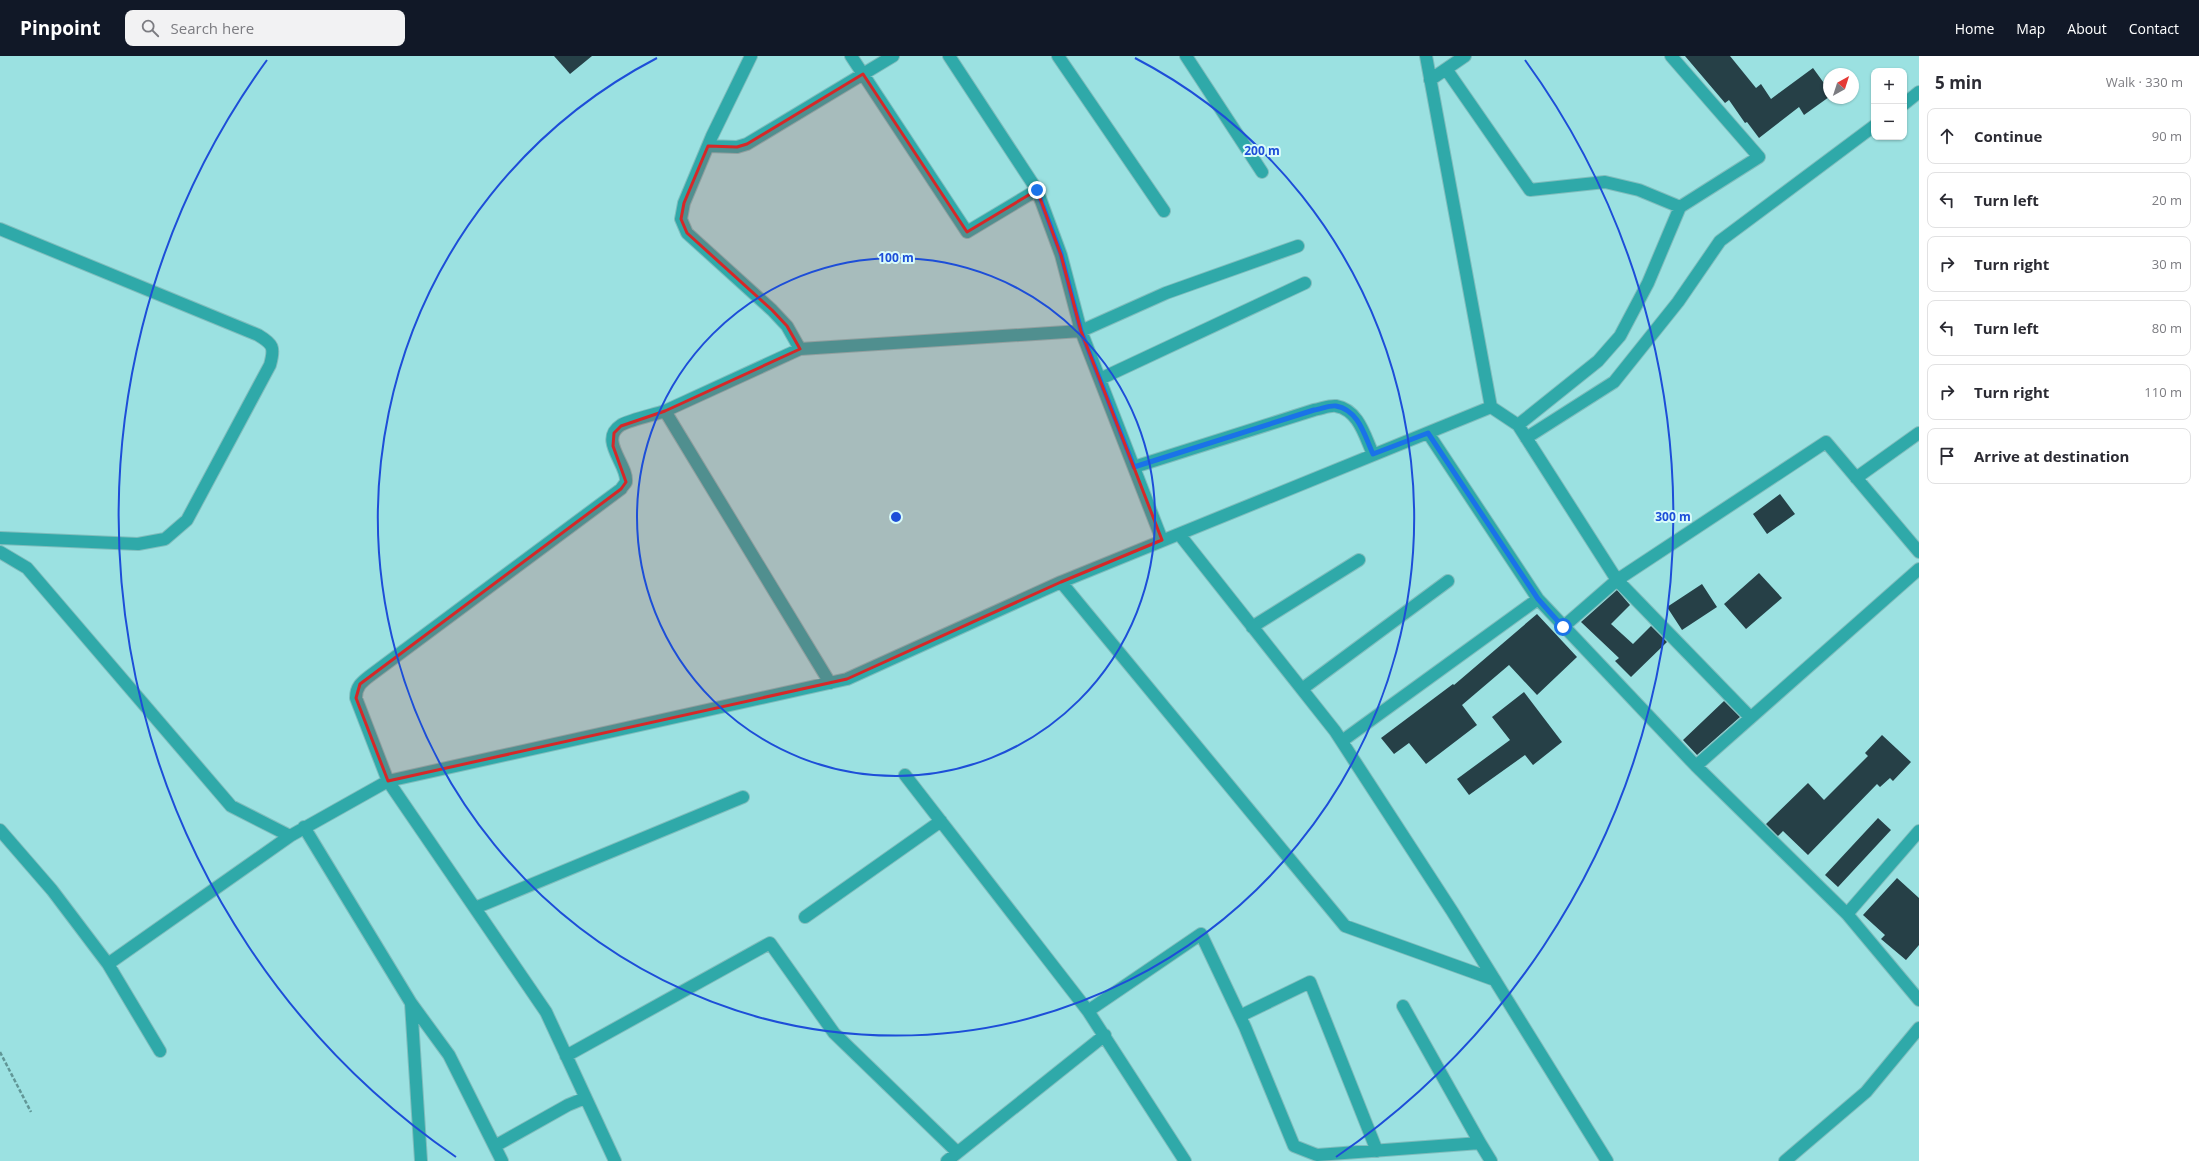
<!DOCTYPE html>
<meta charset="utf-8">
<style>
body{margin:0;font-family:"Open Sans",sans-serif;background:#f2f2f3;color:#2b2b33}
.controls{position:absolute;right:12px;top:12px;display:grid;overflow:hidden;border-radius:8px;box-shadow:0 1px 3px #0004}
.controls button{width:36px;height:36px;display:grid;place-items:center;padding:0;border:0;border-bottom:1px solid #e1e1e2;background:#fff;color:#2b2b33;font:20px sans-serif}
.compass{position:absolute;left:1823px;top:12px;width:36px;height:36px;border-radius:50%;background:#fff;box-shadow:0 1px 3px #0004;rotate:39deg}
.stop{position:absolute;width:12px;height:12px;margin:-9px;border:3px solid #1a73e8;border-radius:50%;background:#fff}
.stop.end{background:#1a73e8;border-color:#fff;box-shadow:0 1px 4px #0008}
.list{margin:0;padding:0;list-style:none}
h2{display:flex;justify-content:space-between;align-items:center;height:52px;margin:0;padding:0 16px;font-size:17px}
h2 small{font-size:13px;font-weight:400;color:#7c7c81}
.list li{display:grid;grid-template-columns:26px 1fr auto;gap:12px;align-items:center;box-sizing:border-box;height:56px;margin:0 8px 8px;padding:0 8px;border:1px solid #e1e1e2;border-radius:8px}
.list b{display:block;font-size:15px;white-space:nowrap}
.list em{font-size:13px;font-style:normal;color:#7c7c81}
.icon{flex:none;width:22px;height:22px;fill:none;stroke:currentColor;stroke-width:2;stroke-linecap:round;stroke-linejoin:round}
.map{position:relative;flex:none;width:1919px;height:1105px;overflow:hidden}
header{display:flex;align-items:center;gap:24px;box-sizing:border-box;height:56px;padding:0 20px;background:#111827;color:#fff}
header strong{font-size:19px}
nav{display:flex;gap:22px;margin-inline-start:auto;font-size:14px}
.search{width:280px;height:36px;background:#f2f2f3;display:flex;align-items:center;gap:10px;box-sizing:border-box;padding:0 14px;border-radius:8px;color:#7c7c81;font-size:15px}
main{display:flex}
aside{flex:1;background:#fff}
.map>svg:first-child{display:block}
.building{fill:#264047}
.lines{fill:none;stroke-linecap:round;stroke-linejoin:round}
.minor-casing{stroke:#7fbdbd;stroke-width:14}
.path{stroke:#619797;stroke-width:2.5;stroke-dasharray:4 2;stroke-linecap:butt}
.minor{stroke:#2fa9a9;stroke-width:12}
.route{stroke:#1a73e8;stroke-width:5}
.marked{fill:#d62828;fill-opacity:0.2;stroke:#d62828;stroke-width:3;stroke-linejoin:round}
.ring{fill:none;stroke:#1d4ed8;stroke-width:2}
.centre{fill:#1d4ed8;stroke:#d9fbfa;stroke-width:2}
.ring-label{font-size:12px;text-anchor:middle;font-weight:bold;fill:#1d4ed8;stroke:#d9fbfa;stroke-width:4;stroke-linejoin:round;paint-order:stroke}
</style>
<header>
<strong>Pinpoint</strong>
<div class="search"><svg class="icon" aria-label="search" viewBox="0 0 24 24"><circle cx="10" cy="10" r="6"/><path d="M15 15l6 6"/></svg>Search here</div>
<nav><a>Home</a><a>Map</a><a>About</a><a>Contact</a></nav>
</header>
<main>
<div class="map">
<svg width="1919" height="1105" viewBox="0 0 1919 1105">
<rect width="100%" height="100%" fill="#9be1e1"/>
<path class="building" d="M554,0H592L570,18Z
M1685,0H1730L1756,32L1761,28L1771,43L1813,12L1829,34V41L1804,59L1799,51L1759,82L1747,66L1745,67L1729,44L1725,47Z
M1780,438L1795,458L1767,478L1753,458Z
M1759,517L1782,542L1746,573L1724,548Z
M1702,528L1717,551L1682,574L1667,551Z
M1617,534L1630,549L1611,568L1633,588L1651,570L1667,586L1631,621L1615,605L1619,602L1581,566Z
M1537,558L1577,601L1537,639L1509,609L1462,649L1477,669L1426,708L1409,687L1394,698L1381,682L1453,628L1454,629Z
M1524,636L1562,686L1533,709L1525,699L1469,739L1457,723L1510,684L1492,661Z
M1724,645L1740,661L1697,699L1683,684Z
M1882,679L1911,706L1893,725L1890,722L1880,731L1877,728L1808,799L1783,775L1778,780L1766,768L1808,727L1824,744L1868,700L1865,697Z
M1878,762L1891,774L1838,831L1825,819Z
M1897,822L1919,842V889L1906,904L1881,883L1885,879L1863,859Z"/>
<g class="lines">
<g class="minor-casing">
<path id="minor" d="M751,0L712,80L684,147L681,163L687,177L772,254L787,270L800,293
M851,0L967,176L1037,134
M949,0L1037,134L1061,199L1081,275L1166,237L1298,190
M1058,0L1164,155
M1186,0L1262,116
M1446,13L1530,134L1605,126L1639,134L1680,151L1759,101L1671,0
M1430,24L1465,0
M1904,48L1919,36
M708,90L737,91L747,88L893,0
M0,173L258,279C273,288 275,291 270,309L187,464L165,483L138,488L0,482
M1100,323L1305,227
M1491,351L1518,369L1598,305L1620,280L1648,227L1680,151
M1518,369L1617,524L1750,661
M1428,377L1538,543
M1526,382L1614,326L1678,246L1720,185L1874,70
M1134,411L1314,354C1321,353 1330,349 1336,350C1359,354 1365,381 1373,398
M1856,422L1919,377
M1179,478L1335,675L1452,855L1607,1105
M0,496L27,512L231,750L290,780L388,725L847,623L1061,526L1491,351L1426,0
M1061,526L1345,870L1495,924
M1252,571L1359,504
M1563,571L1617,524L1826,386L1919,496
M830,627L665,355L800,293L1081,275L1162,484
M1302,633L1448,525
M1342,685L1538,543L1696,710L1847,858L1919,944
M1696,710L1919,513
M905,719L1088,955L1185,1105
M304,771L411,947L421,1105
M0,774L52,834L108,908L290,780
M475,852L743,741
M1847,858L1919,775
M805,861L941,765
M108,908L160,995
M411,947L449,999L502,1105
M1403,950L1480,1087
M1088,955L1201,878L1245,971L1294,1090L1317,1099L1480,1087L1491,1105
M1240,960L1310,926L1377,1095
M566,1000L770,887L834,977L957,1096
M495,1090L568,1049L585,1042
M615,1105L546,956L388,725L356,642C356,630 362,626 371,619L621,433C622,431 625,428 626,426C628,408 598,384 621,369C632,363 653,359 665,355
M947,1105L1105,979
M1785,1105L1866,1036L1919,972"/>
</g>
<path class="path" d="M0,996L31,1056"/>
<use href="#minor" class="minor"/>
</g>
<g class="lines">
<path class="route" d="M1037,134L1061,198L1081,275L1134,411L1314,354C1321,353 1330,349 1336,350C1359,354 1365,381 1373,398L1428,377L1538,543L1563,571"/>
</g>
<path class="marked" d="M863,18L967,176L1037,134L1061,199L1081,275L1162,484L1061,526L847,623L388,725L356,642L360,628L621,433L626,426L613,390L614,377L621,370L665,355L800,293L787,270L772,254L687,177L681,163L684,147L708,90L737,91L747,88Z"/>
<g class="ring">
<circle cx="896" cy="461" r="259"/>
<path d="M1135 2A518 518 0 1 1 657 2"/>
<path d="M456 1101A777 777 0 0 1 267 4M1525 4A777 777 0 0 1 1336 1101"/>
</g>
<circle cx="896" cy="461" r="6" class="centre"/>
<g class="ring-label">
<text x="1262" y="99">200 m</text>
<text x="896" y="206">100 m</text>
<text x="1673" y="465">300 m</text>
</g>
</svg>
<div class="controls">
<button>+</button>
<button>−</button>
</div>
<svg class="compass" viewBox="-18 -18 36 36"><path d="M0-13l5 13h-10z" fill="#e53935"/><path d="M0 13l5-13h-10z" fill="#7c7c81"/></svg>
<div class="stop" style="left:1563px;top:571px"></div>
<div class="stop end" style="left:1037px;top:134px"></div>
</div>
<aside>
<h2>5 min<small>Walk · 330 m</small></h2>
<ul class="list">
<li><svg class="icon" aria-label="ahead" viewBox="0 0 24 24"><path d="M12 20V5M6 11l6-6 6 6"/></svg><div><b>Continue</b></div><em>90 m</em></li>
<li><svg class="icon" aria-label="left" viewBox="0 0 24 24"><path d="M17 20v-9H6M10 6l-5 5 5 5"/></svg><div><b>Turn left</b></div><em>20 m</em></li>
<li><svg class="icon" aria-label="right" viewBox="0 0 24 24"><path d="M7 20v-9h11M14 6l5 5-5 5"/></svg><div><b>Turn right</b></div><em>30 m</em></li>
<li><svg class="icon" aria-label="left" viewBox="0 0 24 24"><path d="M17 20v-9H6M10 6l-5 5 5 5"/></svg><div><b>Turn left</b></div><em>80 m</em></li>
<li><svg class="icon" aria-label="right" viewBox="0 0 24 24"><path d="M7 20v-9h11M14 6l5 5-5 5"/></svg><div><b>Turn right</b></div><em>110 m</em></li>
<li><svg class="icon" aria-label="arrive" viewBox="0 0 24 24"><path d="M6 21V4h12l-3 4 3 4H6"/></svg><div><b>Arrive at destination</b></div></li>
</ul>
</aside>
</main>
